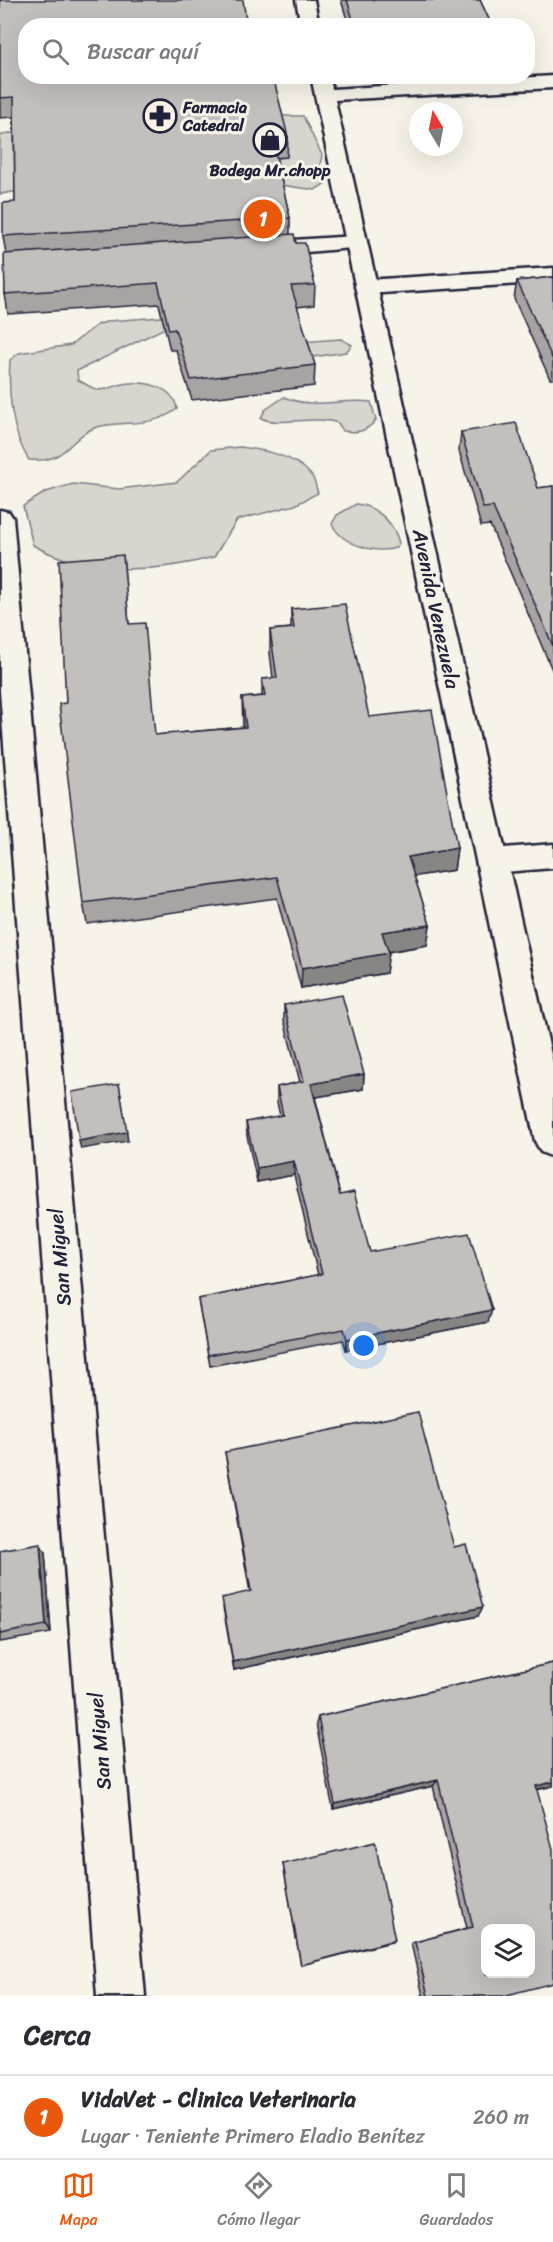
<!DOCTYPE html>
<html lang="es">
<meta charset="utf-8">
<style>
body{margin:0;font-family:Sriracha,sans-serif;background:#f2f2f3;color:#2b2b33}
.controls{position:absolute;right:18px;bottom:18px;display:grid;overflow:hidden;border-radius:12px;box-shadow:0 6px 24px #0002}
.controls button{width:54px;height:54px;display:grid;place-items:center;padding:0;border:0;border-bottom:2px solid #e1e1e2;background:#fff;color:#2b2b33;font:30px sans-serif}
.compass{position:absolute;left:409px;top:102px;width:54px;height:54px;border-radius:50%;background:#fff;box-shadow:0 6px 24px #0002;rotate:350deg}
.you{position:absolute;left:364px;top:1346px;width:21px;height:21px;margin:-15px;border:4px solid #fff;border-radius:50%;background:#1a73e8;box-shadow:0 0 0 9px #1a73e833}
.badge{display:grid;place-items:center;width:39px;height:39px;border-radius:50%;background:#ea580c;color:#fff;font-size:20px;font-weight:700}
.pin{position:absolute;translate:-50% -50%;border:3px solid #fff;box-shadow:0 2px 6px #0006}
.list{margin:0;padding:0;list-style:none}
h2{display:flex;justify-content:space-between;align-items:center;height:78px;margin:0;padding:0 24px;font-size:26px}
h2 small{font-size:20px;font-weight:400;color:#7c7c81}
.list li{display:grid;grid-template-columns:39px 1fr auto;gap:18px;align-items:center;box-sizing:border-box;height:84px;padding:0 24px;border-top:2px solid #e1e1e2}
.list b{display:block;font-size:22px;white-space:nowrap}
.list p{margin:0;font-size:20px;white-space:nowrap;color:#7c7c81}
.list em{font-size:20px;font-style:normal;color:#7c7c81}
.icon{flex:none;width:33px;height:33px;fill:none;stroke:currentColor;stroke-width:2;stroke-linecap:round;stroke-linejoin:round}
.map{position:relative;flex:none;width:553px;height:1996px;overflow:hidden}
.search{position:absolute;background:#fff;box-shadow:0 6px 24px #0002;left:18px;right:18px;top:18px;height:66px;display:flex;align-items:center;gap:15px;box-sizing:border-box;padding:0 21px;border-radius:24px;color:#7c7c81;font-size:22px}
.sheet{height:162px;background:#fff}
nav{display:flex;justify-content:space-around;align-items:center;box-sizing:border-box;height:84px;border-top:2px solid #e1e1e2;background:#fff;font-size:16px;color:#7c7c81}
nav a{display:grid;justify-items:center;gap:3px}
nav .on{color:#ea580c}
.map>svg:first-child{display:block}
.green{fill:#d8d5cf;stroke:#7d7c85;stroke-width:1.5}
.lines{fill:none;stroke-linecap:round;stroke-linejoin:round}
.street-casing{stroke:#22223b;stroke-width:5}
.secondary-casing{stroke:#22223b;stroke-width:5}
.street{fill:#f7f3e8;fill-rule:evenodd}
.secondary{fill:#f7f3e8;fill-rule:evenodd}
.wall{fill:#a7a4a3;stroke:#22223b;stroke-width:1.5}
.shaded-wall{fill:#888684;stroke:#22223b;stroke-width:1.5}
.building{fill:#c2bfbd;stroke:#22223b;stroke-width:1.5;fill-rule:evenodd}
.labels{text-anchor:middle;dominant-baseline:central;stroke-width:6;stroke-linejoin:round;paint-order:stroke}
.far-poi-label{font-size:16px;font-weight:bold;fill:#22223b;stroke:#f7f3e8;text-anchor:start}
.street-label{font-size:20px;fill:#22223b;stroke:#f7f3e8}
</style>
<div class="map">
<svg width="553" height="1996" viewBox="0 0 553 1996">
<rect width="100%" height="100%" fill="#f7f3e8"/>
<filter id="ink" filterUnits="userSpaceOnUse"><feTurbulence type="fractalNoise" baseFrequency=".0167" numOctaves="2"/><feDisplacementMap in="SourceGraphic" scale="12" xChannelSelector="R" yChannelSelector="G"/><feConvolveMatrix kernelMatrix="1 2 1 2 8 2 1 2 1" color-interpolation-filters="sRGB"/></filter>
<g filter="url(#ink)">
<path class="green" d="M254,116H303L322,155L319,171L326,183L315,190L281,185Z
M8,133L26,134L19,191L0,194V136Z
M161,317L174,319L165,328L77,371L78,380L96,390C107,390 114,386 123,384C143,380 174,386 177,409C153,428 125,420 97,427C70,435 68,464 29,460C11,433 8,391 10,360L19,353L71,345L97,325L109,321Z
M341,339L352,345L346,352L293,360L271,344Z
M284,397C313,410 341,398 371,402L376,420C366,432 358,433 343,431L338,423C311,415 280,427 261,418L265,410Z
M240,447C263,450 295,455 311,475C315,479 316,488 318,493L295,505L237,520L214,557C155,573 87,576 33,545L23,506L46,492L73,484L119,489L177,482L211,450Z
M356,504C376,506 394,522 399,543L396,548C375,554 342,545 332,524L337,515Z"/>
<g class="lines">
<g class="street-casing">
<path id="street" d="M355,236L363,237L366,242L363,247L262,256L254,254L251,249L254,244L262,242Z
M553,268V282L366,294L358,292L355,287L358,282L366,280Z
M0,510L9,512L13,518L145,1996H97L0,691Z
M553,844V868L492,873L481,869L477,861L481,853L492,849Z"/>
</g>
<g class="secondary-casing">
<path id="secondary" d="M296,0H314L319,26H301Z
M311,76H330L332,89L553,76V88L335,100L553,1063V1157L541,1152L535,1141Z"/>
</g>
<use href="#street" class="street"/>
<use href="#secondary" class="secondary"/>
</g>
<path class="wall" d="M0,0L26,26L288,137L287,157L276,158L290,218V234L296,243L315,285L314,305L297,307L315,365L314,386L192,400L176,350H170L159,304L8,314L5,294L6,254L3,236L15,202L14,117L0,118Z
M341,0H480L492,26H349Z
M553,277V379H550L514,299L517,281Z
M461,432L538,488L553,486V672L490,525L481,526L459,451Z
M123,555L129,624L155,735L243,727L242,698L262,696V679L273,678L270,653V630L291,628V609L369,717L457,848L454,870L414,876L430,925L427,945L388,952L386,973L301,988L277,898L87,924L83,903L66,703Z
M284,1005L364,1074L363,1089L315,1097L340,1195L370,1252L488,1322L346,1350L343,1340L210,1366L198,1299L318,1275L294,1175L257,1182L247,1136L246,1122L280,1116L277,1102V1087L300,1082L284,1020Z
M225,1452L454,1547L478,1616L234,1670L223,1607L250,1592L227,1464Z
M0,1551L45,1553L51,1633L0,1642Z
M553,1663V1786L537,1790L503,1996H423L411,1943L467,1928L433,1786L333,1809L316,1724L318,1717Z
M283,1864L392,1942L301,1965Z"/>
<path class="shaded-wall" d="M457,848L454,870L405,878L408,857Z
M430,925L427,945L380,953L382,932Z
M389,953L386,973L301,988L302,968Z
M364,1074L363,1089L310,1098L311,1084Z
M119,1084L128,1141L81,1149L79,1141Z
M294,1161V1175L257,1182V1168Z
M492,1310L488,1322L346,1350L347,1339Z
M40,1544L45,1553L51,1633L46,1625Z
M483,1607L478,1616L234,1670L233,1662Z
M438,1780L433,1786L333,1809L335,1804Z
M553,1782V1786L528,1791L536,1786Z"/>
<path class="building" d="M0,0H243L247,26H26V76H273L288,137L272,138L290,218L3,236V203L15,202L14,97L0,98Z
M347,0H480L492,26H355Z
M294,234L296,243H305L315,285L291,286L315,365L191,380L175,329L169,330L158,283L5,294L4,254Z
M553,277V360L517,281Z
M516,423L538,488L553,486V646L493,507L483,508L461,432Z
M123,555L129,624L145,623L155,735L246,727L242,698L265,696L262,679L277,678L270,630L294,628L291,609L345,604L369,717L432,710L457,848L408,857L430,925L382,932L389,953L302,968L277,877L83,903L59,704L66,703L59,560Z
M342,995L364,1074L311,1084L340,1195L354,1192L370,1252L469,1233L492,1310L347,1339L344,1329L208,1355L198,1299L322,1274L294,1161L257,1168L246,1122L283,1115L277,1087L304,1081L284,1005Z
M119,1084L127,1132L79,1141L72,1092Z
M418,1412L454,1547L466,1544L483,1607L233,1662L222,1598L251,1591L225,1452Z
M40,1544L46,1625L0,1634V1551Z
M553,1663V1782L536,1786L553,1849V1983L503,1996H428L415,1942L473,1927L438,1780L335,1804L318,1717ZM486,1929H531V1974H486Z
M375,1842L395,1940L301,1965L283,1864Z"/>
</g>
<defs>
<g id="pharmacy-ring" transform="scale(1.725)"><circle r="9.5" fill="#f7f3e8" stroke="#22223b" stroke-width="1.5"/><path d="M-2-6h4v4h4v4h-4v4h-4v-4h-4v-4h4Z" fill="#22223b"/></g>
<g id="shop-ring" transform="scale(1.725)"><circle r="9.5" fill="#f7f3e8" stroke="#22223b" stroke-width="1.5"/><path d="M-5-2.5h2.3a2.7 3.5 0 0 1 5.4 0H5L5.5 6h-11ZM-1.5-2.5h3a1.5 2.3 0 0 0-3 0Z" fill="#22223b"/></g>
</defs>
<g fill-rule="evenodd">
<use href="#pharmacy-ring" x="160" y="116"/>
<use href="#shop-ring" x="270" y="140"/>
</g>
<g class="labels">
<g class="far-poi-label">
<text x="183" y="107">Farmacia<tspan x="183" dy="18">Catedral</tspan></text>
<text x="270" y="170" text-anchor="middle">Bodega Mr.chopp</text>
</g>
<g class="street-label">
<text transform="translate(436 609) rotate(78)">Avenida Venezuela</text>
<text transform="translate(60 1257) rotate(-95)">San Miguel</text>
<text transform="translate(100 1741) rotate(-95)">San Miguel</text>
</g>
</g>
</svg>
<div class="controls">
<button><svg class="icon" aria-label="layers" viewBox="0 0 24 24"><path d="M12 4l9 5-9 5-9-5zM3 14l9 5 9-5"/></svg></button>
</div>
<svg class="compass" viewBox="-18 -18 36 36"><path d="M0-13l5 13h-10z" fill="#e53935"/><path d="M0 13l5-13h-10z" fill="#7c7c81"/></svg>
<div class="you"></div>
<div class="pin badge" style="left:263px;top:219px">1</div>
<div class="search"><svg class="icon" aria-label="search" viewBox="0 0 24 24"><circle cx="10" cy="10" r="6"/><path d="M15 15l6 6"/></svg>Buscar aquí</div>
</div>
<section class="sheet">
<h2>Cerca<small></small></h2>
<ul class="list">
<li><span class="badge">1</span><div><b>VidaVet - Clinica Veterinaria</b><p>Lugar · Teniente Primero Eladio Benítez</p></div><em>260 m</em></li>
</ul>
</section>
<nav>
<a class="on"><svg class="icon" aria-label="map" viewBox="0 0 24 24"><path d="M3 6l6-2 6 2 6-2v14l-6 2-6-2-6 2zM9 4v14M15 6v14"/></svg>Mapa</a>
<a><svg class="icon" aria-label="directions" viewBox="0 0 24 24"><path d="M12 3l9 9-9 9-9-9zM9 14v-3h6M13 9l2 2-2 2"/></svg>Cómo llegar</a>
<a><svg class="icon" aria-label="saved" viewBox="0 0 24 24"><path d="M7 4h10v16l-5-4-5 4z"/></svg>Guardados</a>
</nav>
